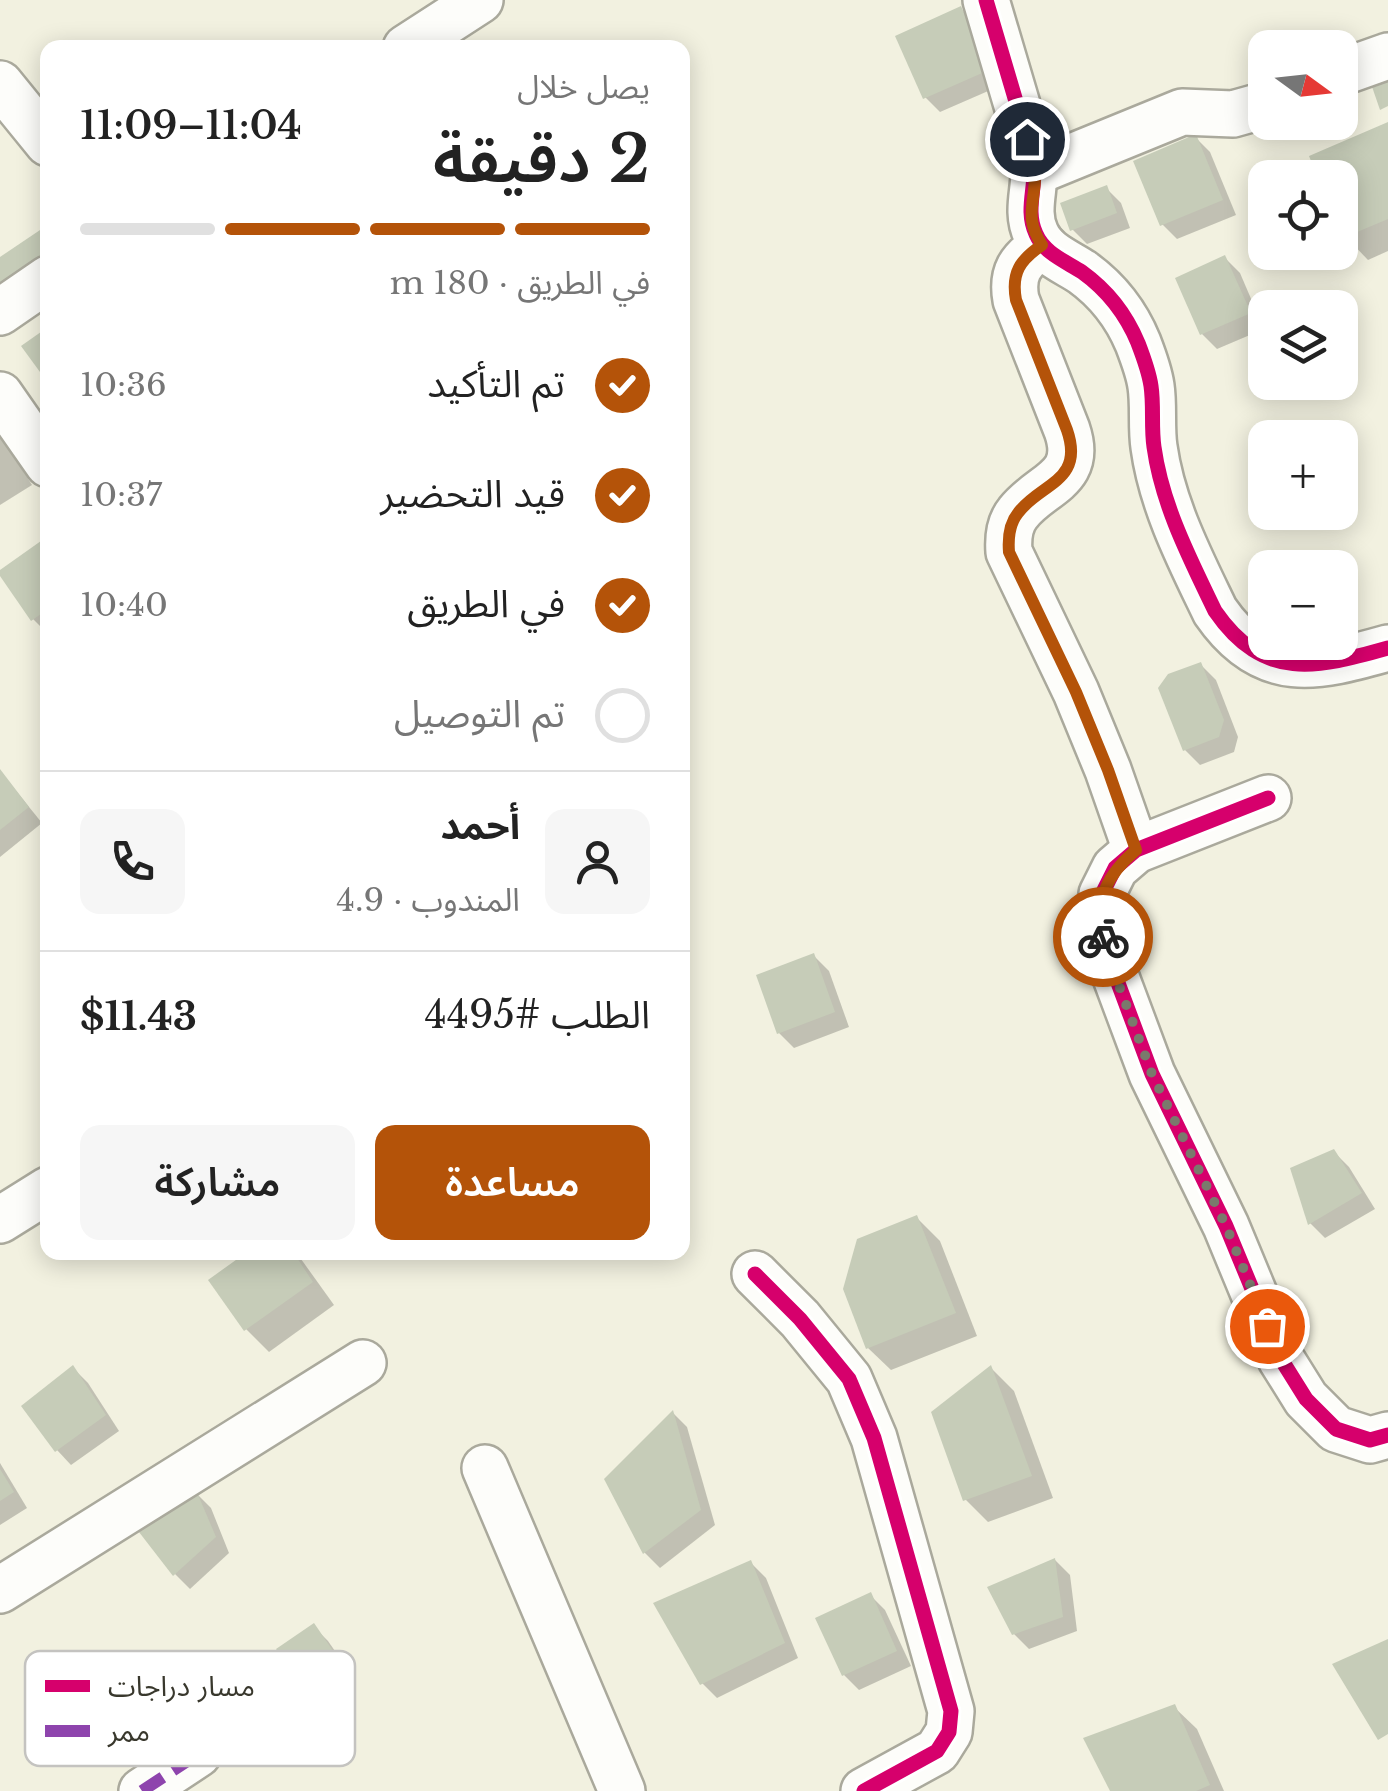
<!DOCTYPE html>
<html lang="ar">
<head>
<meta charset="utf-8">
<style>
	body { margin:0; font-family:"Libre Baskerville","Noto Sans Arabic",serif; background:#f6f6f6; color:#222; direction:rtl; height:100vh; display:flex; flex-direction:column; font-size:38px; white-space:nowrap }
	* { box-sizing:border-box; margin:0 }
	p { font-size:32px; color:#767676 }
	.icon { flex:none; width:55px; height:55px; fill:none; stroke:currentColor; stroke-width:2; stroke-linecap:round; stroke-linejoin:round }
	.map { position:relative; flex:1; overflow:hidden; direction:ltr }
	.side { position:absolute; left:40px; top:40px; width:650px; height:1220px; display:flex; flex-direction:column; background:#fff; border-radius:20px; box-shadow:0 5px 25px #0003; direction:rtl }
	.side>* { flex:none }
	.needle { width:65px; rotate:105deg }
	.tools { position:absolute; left:1248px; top:30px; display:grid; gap:20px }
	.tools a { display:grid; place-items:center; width:110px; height:110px; border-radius:20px; background:#fff; box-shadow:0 5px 25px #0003; font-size:50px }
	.pin { position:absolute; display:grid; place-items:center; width:85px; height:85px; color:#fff; margin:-42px; border:5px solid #fff; border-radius:50%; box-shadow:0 2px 10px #0007 }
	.courier { position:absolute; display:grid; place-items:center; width:100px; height:100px; margin:-50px; border:8px solid #b45309; border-radius:50%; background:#fff; color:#222; box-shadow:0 2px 12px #0007 }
	.head em { font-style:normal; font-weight:600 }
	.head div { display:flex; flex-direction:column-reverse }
	.head { display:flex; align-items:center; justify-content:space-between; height:170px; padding:0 40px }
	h1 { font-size:65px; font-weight:600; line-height:75px }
	.bar { display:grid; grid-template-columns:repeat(4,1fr); gap:15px 10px; align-content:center; height:120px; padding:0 40px }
	.bar i { height:12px; border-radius:8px; background:#e0e0e0 }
	.bar .active { background:#b45309 }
	.bar p { grid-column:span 4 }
	.line { display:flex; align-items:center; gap:25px; padding:0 40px; border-top:2px solid #e0e0e0 }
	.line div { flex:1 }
	.round { display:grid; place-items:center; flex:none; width:105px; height:105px; border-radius:20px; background:#f6f6f6 }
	ol { padding:0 40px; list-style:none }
	li { display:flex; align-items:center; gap:30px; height:110px }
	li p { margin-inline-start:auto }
	li .icon { padding:10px; border-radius:50%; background:#b45309; color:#fff; stroke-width:4 }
	li:last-child { color:#767676 }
	li i { width:55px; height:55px; border:5px solid #e0e0e0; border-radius:50% }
	.cta { display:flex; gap:20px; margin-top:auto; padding:20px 40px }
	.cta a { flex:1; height:115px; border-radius:20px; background:#b45309; color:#fff; font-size:40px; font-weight:600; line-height:115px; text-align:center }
	.cta a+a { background:#f6f6f6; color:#222 }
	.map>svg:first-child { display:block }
</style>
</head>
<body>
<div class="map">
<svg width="1388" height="1791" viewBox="0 0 1388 1791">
	<rect width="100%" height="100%" fill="#f2f1e0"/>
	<g fill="#0003">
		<polygon points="961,9 976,24 1002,85 940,112 925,97"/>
		<polygon points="1388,125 1388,251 1368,260 1346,237 1340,223"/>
		<polygon points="1195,137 1210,152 1236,215 1177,239 1162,224"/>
		<polygon points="1106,188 1121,203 1130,228 1087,244 1072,229"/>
		<polygon points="1225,258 1240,273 1264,329 1217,349 1202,334"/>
		<polygon points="0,434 32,485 0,505"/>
		<polygon points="48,540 48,634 33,619"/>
		<polygon points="1201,665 1216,680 1238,737 1234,752 1200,765 1185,750"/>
		<polygon points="0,771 42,823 0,857"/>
		<polygon points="814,956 829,971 849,1027 794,1048 779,1033"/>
		<polygon points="1334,1152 1349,1167 1375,1209 1325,1238 1310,1223"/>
		<polygon points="917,1218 940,1241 977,1336 891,1370 868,1348"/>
		<polygon points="251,1252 296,1252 334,1305 269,1352 246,1329"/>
		<polygon points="73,1368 88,1383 119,1431 71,1465 57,1450"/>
		<polygon points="991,1368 1014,1391 1053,1498 988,1522 965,1499"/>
		<polygon points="673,1413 687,1427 715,1525 660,1568 645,1553 607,1479"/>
		<polygon points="0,1463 27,1508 0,1525"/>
		<polygon points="196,1493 211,1508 229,1553 190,1589 175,1574"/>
		<polygon points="1055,1560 1070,1575 1077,1631 1029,1649 1014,1634"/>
		<polygon points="751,1563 766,1578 798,1658 717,1698 702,1683"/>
		<polygon points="870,1595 885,1610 911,1666 859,1690 844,1675"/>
		<polygon points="313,1626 328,1641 353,1677 319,1700 304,1685"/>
		<polygon points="1174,1707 1197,1729 1224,1791 1112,1791"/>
	</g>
	<g fill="#c6ccb8">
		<polygon points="961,6 989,70 923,99 895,36"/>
		<polygon points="1388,65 1388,106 1380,110 1367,72"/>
		<polygon points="1388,122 1388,219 1343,238 1340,230 1340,178 1318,178 1309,156"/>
		<polygon points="1196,134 1223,200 1160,226 1133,161"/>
		<polygon points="1107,185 1117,213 1070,231 1060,203"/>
		<polygon points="46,226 48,259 0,291 0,257"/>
		<polygon points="1225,255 1251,313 1200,335 1175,278"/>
		<polygon points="48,327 48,383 21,346"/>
		<polygon points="48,536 48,609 31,621 0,576 0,570"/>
		<polygon points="1201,662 1224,720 1219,737 1183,751 1158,688 1168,674"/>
		<polygon points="0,769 29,807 0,830"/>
		<polygon points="814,953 835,1012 777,1034 756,975"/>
		<polygon points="1334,1149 1362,1193 1308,1225 1290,1168"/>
		<polygon points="917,1215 956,1313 866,1349 843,1289 857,1239"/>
		<polygon points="247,1252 293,1252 313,1282 244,1331 208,1280"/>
		<polygon points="73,1365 106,1415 55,1452 21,1406"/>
		<polygon points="991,1365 1032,1476 963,1501 931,1412"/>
		<polygon points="673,1410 701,1510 643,1554 604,1479"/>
		<polygon points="0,1469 14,1492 0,1501"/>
		<polygon points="196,1490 216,1537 173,1576 132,1523"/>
		<polygon points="1055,1558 1063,1617 1012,1635 987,1587"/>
		<polygon points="751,1560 785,1643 700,1685 653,1603"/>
		<polygon points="871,1592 897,1651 842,1676 815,1618"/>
		<polygon points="314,1623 340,1661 302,1687 276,1649"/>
		<polygon points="1388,1639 1388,1734 1378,1740 1332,1664"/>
		<polygon points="1175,1704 1210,1785 1196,1791 1110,1791 1083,1738"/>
	</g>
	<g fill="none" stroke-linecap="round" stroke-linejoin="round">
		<g stroke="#aaa99c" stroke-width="50">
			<g id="minor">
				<path d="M986,0L1033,159C1038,184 1024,209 1036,234C1044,253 1065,261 1082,272C1107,290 1126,314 1138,343C1143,356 1149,372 1151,386C1154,406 1151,427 1154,447C1162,505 1190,559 1215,611C1264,682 1317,668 1388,648"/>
				<polyline points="406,48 480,0"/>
				<polyline points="1340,73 1388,56"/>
				<polyline points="0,84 48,143"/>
				<polyline points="1035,172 1182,112 1233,114 1265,105"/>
				<path d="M1043,245C1020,260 1011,273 1016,300L1067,430C1084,480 1041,483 1018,513C1009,524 1008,539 1009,552L1076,692L1108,770L1136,850"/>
				<polyline points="0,312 48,279"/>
				<polyline points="0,395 48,464"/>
				<polyline points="1268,798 1136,850 1115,868 1102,894 1099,918 1105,948 1152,1074 1226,1226 1281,1359 1306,1399 1336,1429 1370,1440 1388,1435"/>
				<polyline points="0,1220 48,1190"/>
				<polyline points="755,1274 800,1319 849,1379 874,1438 951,1711 949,1732 937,1751 864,1791"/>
				<polyline points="485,1468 622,1791"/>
				<polyline points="0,1590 363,1363"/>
				<polyline points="142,1791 198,1754"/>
			</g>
		</g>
		<use href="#minor" stroke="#fdfdfa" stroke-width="45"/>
		<polyline stroke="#8e44ad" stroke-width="12" stroke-dasharray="25 12" stroke-linecap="butt" points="142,1791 198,1754"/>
		<g stroke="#fff" stroke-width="21">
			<g id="cycleway">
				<path d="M986,0L1033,159C1038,184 1024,209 1036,234C1044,253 1065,261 1082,272C1107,290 1126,314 1138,343C1143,356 1149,372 1151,386C1154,406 1151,427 1154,447C1162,505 1190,559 1215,611C1264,682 1317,668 1388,648"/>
				<polyline points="1268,798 1136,850 1115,868 1102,894 1099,918 1105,948 1152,1074 1226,1226 1281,1359 1306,1399 1336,1429 1370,1440 1388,1435"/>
				<polyline points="755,1274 800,1319 849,1379 874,1438 951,1711 949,1732 937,1751 864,1791"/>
			</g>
		</g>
		<use href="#cycleway" stroke="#d6006c" stroke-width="15"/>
	</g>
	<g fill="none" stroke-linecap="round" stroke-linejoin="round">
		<polyline stroke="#7a796c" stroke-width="10" stroke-dasharray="0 18" points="1103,937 1105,948 1152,1074 1226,1226 1267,1326"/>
		<path stroke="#b45309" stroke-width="12" d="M1027,139C1030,149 1035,161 1035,172C1036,202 1023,217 1042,245C1020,260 1011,273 1016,300L1067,430C1085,482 1040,483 1018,513C1009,524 1008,539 1009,552L1076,692L1108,770L1136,850C1107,875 1095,898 1103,937"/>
	</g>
	<rect x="25" y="1651" width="330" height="115" rx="15" fill="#fff" stroke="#c4c3c0" stroke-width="2.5"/>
	<rect x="45" y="1680" width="45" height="12" fill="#d6006c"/>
	<rect x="45" y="1725" width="45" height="12" fill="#8e44ad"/>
	<g font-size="28" fill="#39382d">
		<text x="108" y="1696">مسار دراجات</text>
		<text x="108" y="1741">ممر</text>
	</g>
</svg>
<div class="tools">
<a><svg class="needle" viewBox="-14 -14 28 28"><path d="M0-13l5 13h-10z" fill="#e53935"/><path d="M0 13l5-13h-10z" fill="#767676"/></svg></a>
<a><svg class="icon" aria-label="locate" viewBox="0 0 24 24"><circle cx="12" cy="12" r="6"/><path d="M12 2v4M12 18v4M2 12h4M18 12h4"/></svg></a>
<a><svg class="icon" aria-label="layers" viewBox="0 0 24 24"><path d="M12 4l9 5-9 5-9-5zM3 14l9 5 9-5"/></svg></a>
<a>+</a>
<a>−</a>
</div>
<div class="pin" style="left:1267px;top:1326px;background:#ea580c"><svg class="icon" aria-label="bag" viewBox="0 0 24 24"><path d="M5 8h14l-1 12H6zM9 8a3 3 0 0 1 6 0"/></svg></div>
<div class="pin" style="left:1027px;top:139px;background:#1f2937"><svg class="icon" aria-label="home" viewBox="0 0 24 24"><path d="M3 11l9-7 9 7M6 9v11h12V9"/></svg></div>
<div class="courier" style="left:1103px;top:937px"><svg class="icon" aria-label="bike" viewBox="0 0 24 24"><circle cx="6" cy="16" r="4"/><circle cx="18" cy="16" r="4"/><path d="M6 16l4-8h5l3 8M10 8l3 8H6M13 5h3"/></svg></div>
<section class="side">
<div class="head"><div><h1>2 دقيقة</h1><p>يصل خلال</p></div><em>11:04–11:09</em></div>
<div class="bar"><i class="active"></i><i class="active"></i><i class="active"></i><i></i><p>في الطريق · 180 m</p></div>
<ol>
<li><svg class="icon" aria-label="check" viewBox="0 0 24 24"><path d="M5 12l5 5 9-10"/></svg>تم التأكيد<p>10:36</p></li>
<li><svg class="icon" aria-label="check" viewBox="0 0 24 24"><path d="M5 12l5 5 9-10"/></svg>قيد التحضير<p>10:37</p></li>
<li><svg class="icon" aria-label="check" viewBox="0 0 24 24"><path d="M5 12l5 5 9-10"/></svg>في الطريق<p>10:40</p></li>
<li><i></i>تم التوصيل</li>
</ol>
<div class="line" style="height:180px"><a class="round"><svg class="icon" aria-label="person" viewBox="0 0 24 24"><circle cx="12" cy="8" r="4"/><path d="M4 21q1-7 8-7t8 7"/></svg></a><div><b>أحمد</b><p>المندوب · 4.9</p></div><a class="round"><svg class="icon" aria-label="phone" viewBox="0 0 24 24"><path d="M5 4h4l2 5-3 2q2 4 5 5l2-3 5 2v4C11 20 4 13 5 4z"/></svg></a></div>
<div class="line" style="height:130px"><div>الطلب #4495</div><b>$11.43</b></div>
<div class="cta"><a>مساعدة</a><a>مشاركة</a></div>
</section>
</div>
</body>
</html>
